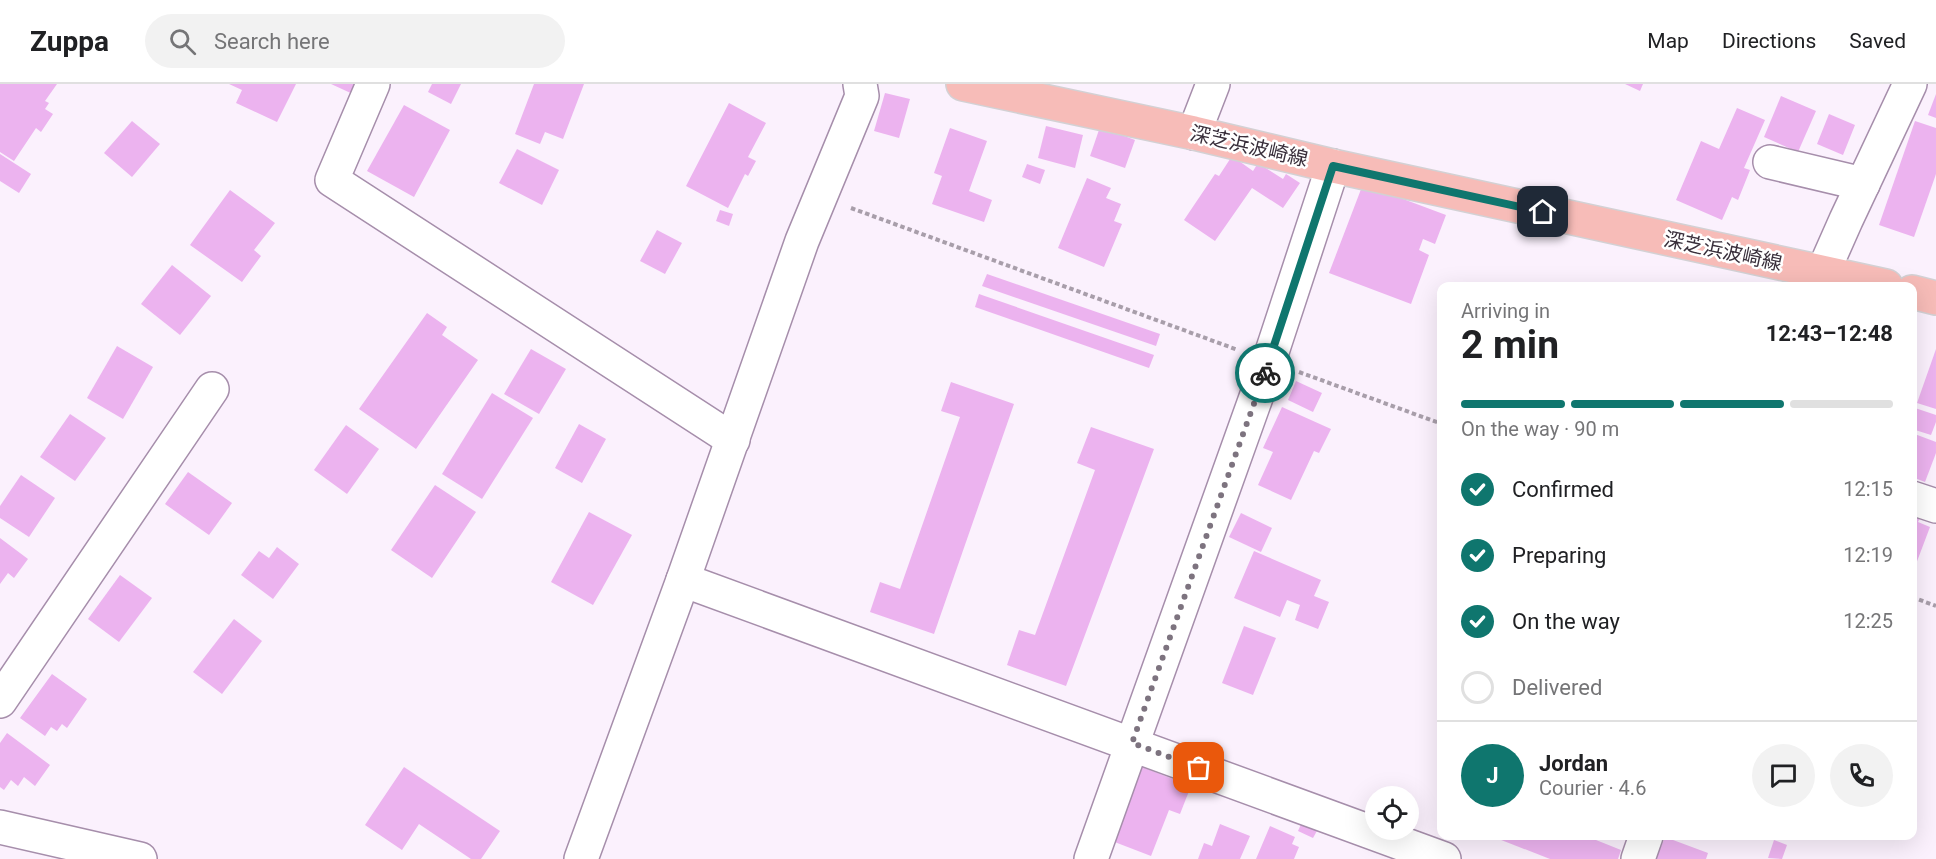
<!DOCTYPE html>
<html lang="en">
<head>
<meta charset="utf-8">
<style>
	body { margin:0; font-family:Roboto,"Noto Sans JP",sans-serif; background:#f2f2f2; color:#202124; height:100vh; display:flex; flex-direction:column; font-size:22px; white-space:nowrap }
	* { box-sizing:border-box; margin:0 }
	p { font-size:20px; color:#757577 }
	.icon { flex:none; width:33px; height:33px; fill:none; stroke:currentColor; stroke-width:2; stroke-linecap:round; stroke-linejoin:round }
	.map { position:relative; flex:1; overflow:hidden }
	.sheet { position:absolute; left:1437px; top:198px; width:480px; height:558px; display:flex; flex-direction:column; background:#fff; border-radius:12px; box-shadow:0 6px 24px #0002 }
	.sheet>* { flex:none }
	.controls { position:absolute; left:1365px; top:702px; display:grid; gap:12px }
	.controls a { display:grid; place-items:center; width:54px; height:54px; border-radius:50%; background:#fff; box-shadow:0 6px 24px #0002; font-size:30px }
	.pin { position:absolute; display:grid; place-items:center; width:51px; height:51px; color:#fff; margin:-26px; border-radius:12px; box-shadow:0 3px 9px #0006 }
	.courier { position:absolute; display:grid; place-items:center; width:60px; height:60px; margin:-30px; border:4px solid #0f766e; border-radius:50%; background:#fff; color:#222; box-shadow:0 2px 8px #0007 }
	.headline em { font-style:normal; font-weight:700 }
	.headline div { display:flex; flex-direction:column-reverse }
	.headline { display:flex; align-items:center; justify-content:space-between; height:102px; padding:0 24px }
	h1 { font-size:39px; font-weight:700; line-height:45px }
	.bar { display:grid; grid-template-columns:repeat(4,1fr); gap:9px 6px; align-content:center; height:72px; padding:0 24px }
	.bar i { height:8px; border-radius:4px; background:#e0e0e0 }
	.bar .selected { background:#0f766e }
	.bar p { grid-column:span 4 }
	.line { display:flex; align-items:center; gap:15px; padding:0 24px; border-top:2px solid #e0e0e0 }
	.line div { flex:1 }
	.round { display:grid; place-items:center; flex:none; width:63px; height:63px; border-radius:32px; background:#f2f2f2 }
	ol { padding:0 24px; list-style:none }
	li { display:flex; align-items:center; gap:18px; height:66px }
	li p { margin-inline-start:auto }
	li .icon { padding:6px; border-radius:50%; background:#0f766e; color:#fff; stroke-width:4 }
	li:last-child { color:#757577 }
	li i { width:33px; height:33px; border:3px solid #e0e0e0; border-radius:50% }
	header { display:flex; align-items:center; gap:36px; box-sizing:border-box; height:84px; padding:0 30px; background:#fff; border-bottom:2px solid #e0e0e0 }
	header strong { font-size:28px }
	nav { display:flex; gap:33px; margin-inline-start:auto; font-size:21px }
	.search { width:420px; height:54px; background:#f2f2f2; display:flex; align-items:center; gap:15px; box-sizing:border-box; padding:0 21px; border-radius:33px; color:#757577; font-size:22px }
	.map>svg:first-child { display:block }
</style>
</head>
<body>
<header>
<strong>Zuppa</strong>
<div class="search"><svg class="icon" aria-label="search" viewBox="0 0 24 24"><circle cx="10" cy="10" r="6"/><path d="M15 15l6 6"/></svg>Search here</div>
<nav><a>Map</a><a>Directions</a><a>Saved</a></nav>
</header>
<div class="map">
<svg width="1936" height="775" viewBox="0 0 1936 775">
	<rect width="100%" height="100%" fill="#fbf1fd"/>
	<g fill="#ecb3ef">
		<polygon points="0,0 57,0 45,17 49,19 45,25 53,30 41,48 36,44 14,77 0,68"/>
		<polygon points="229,0 296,0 277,38 236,19 242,6"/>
		<polygon points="331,0 361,0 355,11"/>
		<polygon points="432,0 461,0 451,20 428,8"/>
		<polygon points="534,0 584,0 563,55 545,48 540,60 515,50"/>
		<polygon points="1625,0 1643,0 1640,7"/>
		<polygon points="885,9 910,15 899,54 874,47"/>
		<polygon points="1936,10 1936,34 1928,31"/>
		<polygon points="1781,12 1816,27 1798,68 1764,53"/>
		<polygon points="729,19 766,39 748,73 756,77 748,92 745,90 728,124 686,102"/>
		<polygon points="404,21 450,46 414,113 367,87"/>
		<polygon points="1737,24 1765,36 1744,84 1750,86 1738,116 1732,113 1722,136 1676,116 1701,57 1719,65"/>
		<polygon points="1829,30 1855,41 1843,71 1817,60"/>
		<polygon points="132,37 160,60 132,93 104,69"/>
		<polygon points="1915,37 1936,44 1936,90 1914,153 1879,141"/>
		<polygon points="1046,42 1083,51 1075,84 1038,74"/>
		<polygon points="1100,43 1135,56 1125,84 1090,72"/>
		<polygon points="950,44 987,57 969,107 992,116 984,138 932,120 942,92 934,89"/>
		<polygon points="517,65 559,86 542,121 499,99"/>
		<polygon points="0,70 31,90 19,109 0,97"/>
		<polygon points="1232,72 1253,87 1258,79 1283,95 1286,90 1300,99 1283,124 1252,104 1215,157 1184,136 1215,90 1219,92"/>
		<polygon points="1027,80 1045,86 1040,100 1022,93"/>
		<polygon points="1087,94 1111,104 1106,114 1121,120 1114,137 1122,140 1104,183 1058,164"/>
		<polygon points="1363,100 1446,131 1435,160 1423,155 1419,166 1429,171 1411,220 1329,189"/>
		<polygon points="230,106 275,139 254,166 261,172 242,198 190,161"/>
		<polygon points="720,126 733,130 729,142 716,137"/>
		<polygon points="657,146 682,159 665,190 640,177"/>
		<polygon points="172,181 211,212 180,251 141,220"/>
		<polygon points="987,190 1160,250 1156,262 982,202"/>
		<polygon points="979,210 1154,271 1149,284 975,223"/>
		<polygon points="427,229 447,243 442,251 478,276 416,365 359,325"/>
		<polygon points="117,262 153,283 123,335 87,314"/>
		<polygon points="531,265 566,285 539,330 504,310"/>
		<polygon points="1936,265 1936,325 1917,319"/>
		<polygon points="1296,297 1322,309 1313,328 1288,316"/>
		<polygon points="951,298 1014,320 934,550 870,528 880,498 900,505 960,333 941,327"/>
		<polygon points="492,309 533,334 482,415 442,390"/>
		<polygon points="1282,323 1331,345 1319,369 1314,367 1291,416 1258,401 1273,368 1263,364"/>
		<polygon points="1912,323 1936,331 1936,338 1931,351 1912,345"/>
		<polygon points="70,330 106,354 75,397 40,373"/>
		<polygon points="579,340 606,355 582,399 555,384"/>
		<polygon points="346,341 379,365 347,410 314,386"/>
		<polygon points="1091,343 1154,365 1066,602 1007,581 1019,546 1035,551 1095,386 1077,379"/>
		<polygon points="1912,349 1936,358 1936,369 1925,398 1912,393"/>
		<polygon points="188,388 232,419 209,451 165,420"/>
		<polygon points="21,391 55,414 29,453 0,434 0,422"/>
		<polygon points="435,401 476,428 432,494 391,466"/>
		<polygon points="1912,426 1922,430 1918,438 1930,443 1913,488"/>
		<polygon points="589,428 632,451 593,521 551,498"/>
		<polygon points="1241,429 1272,444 1261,468 1229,453"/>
		<polygon points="0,454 28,475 14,494 8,489 0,500"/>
		<polygon points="277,463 299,480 273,515 241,491 259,467 269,474"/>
		<polygon points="1254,467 1321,496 1314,512 1329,518 1318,545 1295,536 1300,521 1287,516 1280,533 1234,514"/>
		<polygon points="120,491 152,514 119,558 88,535"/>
		<polygon points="234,535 262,557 222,610 193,588"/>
		<polygon points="1244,542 1276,554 1253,611 1222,599"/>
		<polygon points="52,590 87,615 67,644 62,640 57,647 51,643 45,652 20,634"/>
		<polygon points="7,649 50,681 35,702 24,693 18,702 11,696 4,706 0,703 0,659"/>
		<polygon points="404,683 500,747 481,775 471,775 419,740 402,766 365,741"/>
		<polygon points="1142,683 1191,702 1180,730 1169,726 1151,772 1112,757"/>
		<polygon points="1302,738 1318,745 1313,754 1298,747"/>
		<polygon points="1220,740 1250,752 1240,775 1198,775 1204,759 1212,762"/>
		<polygon points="1270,742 1295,753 1292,760 1299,763 1294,775 1256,775"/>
		<polygon points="1491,752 1586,752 1621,766 1618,775 1550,775"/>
		<polygon points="1665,753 1708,769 1706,775 1656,775"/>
		<polygon points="1774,756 1787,761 1782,775 1768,774"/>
	</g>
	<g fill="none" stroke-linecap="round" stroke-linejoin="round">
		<g stroke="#a68eab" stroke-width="36">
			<g id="minor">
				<polyline points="373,0 332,96 733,356"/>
				<polyline points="1194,49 1213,0"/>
				<polyline points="1770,78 1863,100"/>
				<polyline points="1819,202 1823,188 1846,136 1910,0"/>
				<polyline points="1912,414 1936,422"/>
				<polyline points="683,496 1444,775"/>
				<polyline points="0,617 212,305"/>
				<polyline points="0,743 140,775"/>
				<polyline points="581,775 683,496 802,157 862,12 860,0"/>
				<polyline points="1091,775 1269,277 1333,82"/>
				<polyline points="1638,775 1646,752"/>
			</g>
		</g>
		<g stroke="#d3d1d4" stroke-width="36">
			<g id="major">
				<polyline points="963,0 1194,49 1333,82 1886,202"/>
				<polyline points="1912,208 1936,214"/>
			</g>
		</g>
		<g stroke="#a89eaa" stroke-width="4" stroke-dasharray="4.5 3" stroke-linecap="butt">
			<polyline points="851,124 1238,266"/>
			<polyline points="1299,288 1442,340"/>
			<polyline points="1912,513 1936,522"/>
		</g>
		<use href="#minor" stroke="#fff" stroke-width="33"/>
		<use href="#major" stroke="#f7bcb8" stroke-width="33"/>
	</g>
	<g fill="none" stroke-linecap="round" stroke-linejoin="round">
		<polyline stroke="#7d737f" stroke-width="6" stroke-dasharray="0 10.8" points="1199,684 1132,659 1265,289"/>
		<polyline stroke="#0f766e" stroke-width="8" points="1265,289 1333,82 1543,128"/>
	</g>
	<g text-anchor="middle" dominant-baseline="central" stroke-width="5" stroke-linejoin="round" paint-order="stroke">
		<g font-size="20" fill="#392f3b" stroke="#fff">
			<text transform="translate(1249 62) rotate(13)">深芝浜波崎線</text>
			<text transform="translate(1723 167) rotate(12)">深芝浜波崎線</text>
		</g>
	</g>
</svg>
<div class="controls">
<a><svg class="icon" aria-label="locate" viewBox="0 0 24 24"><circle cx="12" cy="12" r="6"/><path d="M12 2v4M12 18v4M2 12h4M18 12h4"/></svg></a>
</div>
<div class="pin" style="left:1199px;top:684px;background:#ea580c"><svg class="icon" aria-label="bag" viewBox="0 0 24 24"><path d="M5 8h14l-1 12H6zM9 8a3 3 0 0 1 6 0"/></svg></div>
<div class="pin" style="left:1543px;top:128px;background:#1f2937"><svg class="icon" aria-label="home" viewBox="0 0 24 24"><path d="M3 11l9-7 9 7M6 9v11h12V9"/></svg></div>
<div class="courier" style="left:1265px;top:289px"><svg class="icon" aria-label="bike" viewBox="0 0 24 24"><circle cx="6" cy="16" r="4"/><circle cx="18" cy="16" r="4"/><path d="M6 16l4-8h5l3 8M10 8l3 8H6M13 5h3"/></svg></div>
<section class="sheet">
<div class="headline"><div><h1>2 min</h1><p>Arriving in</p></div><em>12:43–12:48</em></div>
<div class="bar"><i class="selected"></i><i class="selected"></i><i class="selected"></i><i></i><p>On the way · 90 m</p></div>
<ol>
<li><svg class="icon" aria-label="check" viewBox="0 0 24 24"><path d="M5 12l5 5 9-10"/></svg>Confirmed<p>12:15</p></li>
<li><svg class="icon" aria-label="check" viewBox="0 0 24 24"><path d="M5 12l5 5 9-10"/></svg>Preparing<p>12:19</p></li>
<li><svg class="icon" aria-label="check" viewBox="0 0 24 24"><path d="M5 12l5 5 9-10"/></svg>On the way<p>12:25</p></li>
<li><i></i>Delivered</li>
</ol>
<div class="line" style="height:108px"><b class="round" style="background:#0f766e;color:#fff">J</b><div><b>Jordan</b><p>Courier · 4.6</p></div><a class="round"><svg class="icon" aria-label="chat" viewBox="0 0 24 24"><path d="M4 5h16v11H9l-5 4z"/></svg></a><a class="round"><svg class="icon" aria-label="phone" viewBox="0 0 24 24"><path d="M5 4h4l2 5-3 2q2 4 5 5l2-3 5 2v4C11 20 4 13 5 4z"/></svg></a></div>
</section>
</div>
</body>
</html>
